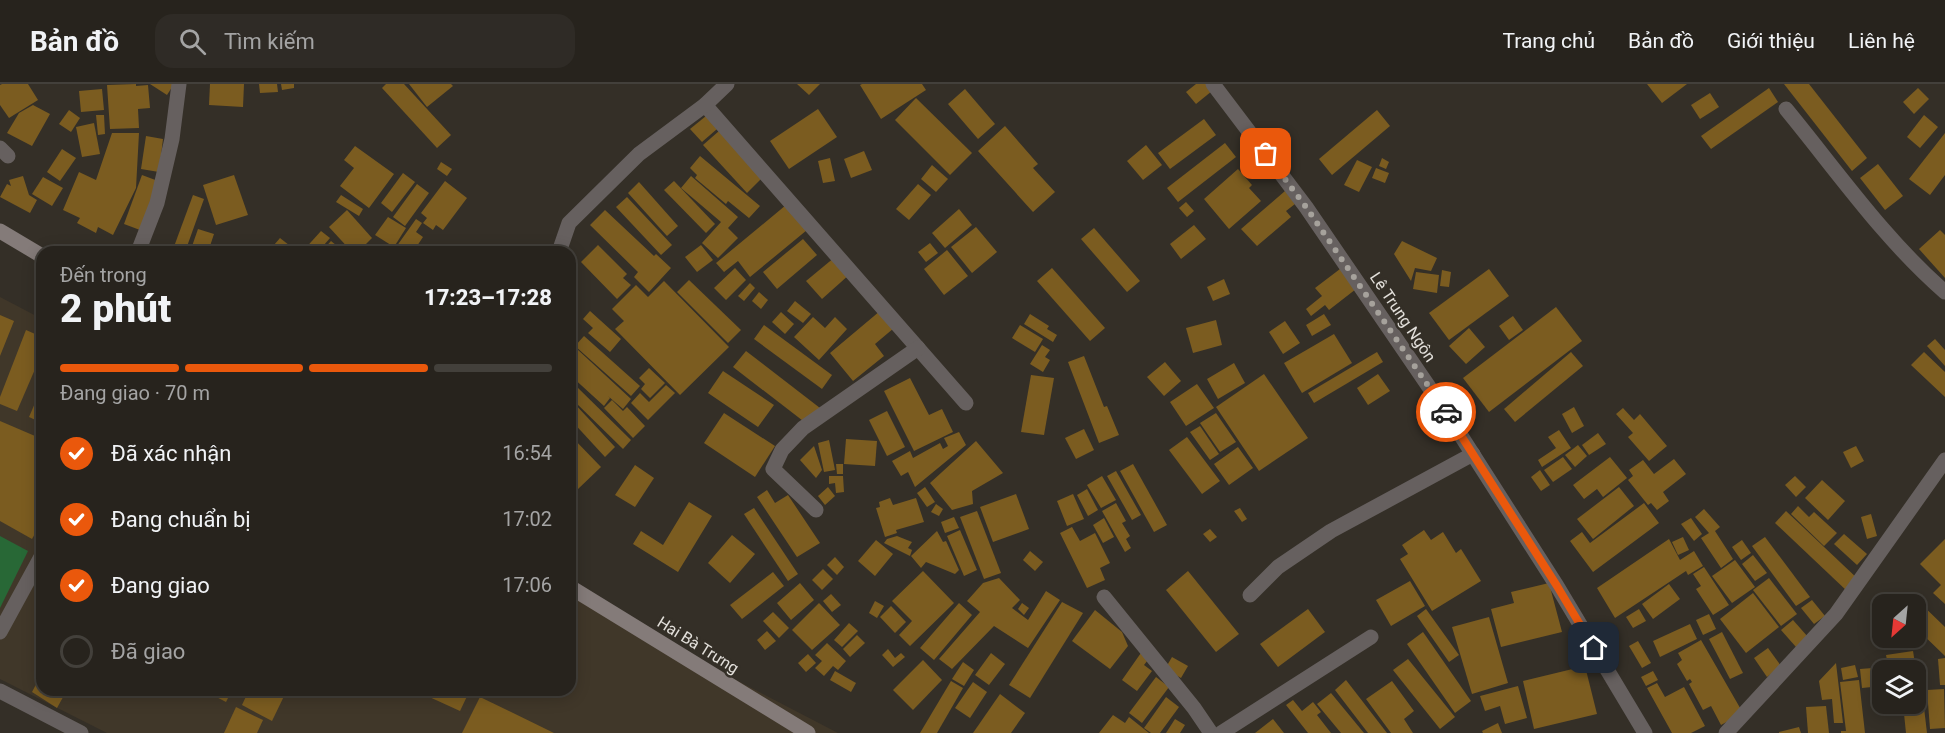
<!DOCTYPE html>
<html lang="vi">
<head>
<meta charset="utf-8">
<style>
	body { margin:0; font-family:Roboto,sans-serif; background:#2f2b26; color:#f1f3f6; height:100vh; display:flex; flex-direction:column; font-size:22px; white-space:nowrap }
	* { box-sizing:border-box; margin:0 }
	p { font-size:20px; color:#a4a4a4 }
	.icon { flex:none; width:33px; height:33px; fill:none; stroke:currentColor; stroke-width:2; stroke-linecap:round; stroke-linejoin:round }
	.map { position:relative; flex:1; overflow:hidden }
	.sheet { position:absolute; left:36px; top:162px; width:540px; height:450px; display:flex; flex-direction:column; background:#27231d; border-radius:18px; box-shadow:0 3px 15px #0003,0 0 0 2px #43403b }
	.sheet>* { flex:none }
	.needle { width:39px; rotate:207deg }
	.buttons { position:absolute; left:1872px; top:510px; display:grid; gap:12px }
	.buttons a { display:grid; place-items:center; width:54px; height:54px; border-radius:12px; background:#27231d; box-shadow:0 3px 15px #0003,0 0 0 2px #43403b; font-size:30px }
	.pin { position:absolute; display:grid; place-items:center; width:51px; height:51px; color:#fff; margin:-26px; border-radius:12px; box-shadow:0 3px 9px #0006 }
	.courier { position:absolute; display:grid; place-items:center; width:60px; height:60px; margin:-30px; border:4px solid #ea580c; border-radius:50%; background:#fff; color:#222; box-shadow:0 2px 8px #0007 }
	.head em { font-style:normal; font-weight:800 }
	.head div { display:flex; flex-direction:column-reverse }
	.head { display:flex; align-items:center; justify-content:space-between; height:102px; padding:0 24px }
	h1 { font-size:39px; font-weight:800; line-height:45px }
	.bar { display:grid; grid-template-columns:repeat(4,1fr); gap:9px 6px; align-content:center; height:72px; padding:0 24px }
	.bar i { height:8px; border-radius:4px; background:#43403b }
	.bar .active { background:#ea580c }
	.bar p { grid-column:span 4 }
	ol { padding:0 24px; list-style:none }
	li { display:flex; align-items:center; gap:18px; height:66px }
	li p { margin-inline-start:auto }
	li .icon { padding:6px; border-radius:50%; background:#ea580c; color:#fff; stroke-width:4 }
	li:last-child { color:#a4a4a4 }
	li i { width:33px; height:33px; border:3px solid #43403b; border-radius:50% }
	header { display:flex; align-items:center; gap:36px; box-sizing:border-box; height:84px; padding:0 30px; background:#27231d; border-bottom:2px solid #43403b }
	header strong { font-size:28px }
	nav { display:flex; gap:33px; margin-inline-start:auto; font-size:21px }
	.search { width:420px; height:54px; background:#2f2b26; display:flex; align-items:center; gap:15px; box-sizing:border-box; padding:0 21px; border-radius:18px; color:#a4a4a4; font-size:22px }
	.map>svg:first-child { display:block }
</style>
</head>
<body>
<header>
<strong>Bản đồ</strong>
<div class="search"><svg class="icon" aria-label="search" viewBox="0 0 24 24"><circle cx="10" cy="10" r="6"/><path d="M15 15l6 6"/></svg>Tìm kiếm</div>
<nav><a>Trang chủ</a><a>Bản đồ</a><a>Giới thiệu</a><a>Liên hệ</a></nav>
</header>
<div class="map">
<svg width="1945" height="649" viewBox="0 0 1945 649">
	<rect width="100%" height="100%" fill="#342f27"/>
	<polygon fill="#403729" points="0,213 42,235 42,606 570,606 570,510 838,649 107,649 0,595"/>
	<polygon fill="#286836" points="0,452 28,467 0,524"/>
	<g fill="#7b5c20">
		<polygon points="2,0 28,0 38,16 9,34 0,21 0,1"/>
		<polygon points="136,0 136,2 148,1 150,24 138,25 139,44 110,45 107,1"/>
		<polygon points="150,0 174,0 167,11"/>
		<polygon points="210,0 244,0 243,23 209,21"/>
		<polygon points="259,0 277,0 278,8 260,9"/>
		<polygon points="281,0 294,0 294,4 282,6"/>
		<polygon points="386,0 404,0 451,51 437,64 382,4"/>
		<polygon points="409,0 451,0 453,2 427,23"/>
		<polygon points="797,0 820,0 809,11"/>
		<polygon points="862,0 922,0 926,6 881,35 860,1"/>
		<polygon points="1196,0 1206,0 1212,7 1196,20 1186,8"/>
		<polygon points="1647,0 1687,0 1662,19"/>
		<polygon points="1784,0 1809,0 1867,74 1852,87"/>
		<polygon points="1769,4 1778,18 1711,65 1701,52"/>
		<polygon points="1918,4 1929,15 1914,30 1903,18"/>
		<polygon points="102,5 104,26 81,28 79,7"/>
		<polygon points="965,5 995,40 978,55 948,20"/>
		<polygon points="1710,9 1719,23 1700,35 1691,21"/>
		<polygon points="916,14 972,69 950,91 895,36"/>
		<polygon points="33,21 50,30 32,62 7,49 19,29"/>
		<polygon points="818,25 837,53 789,85 770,57"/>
		<polygon points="69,26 80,34 71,48 59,40"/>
		<polygon points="1377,26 1390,42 1332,91 1319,75"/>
		<polygon points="96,31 104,31 105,50 98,51"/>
		<polygon points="1924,31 1938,43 1920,64 1907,53"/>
		<polygon points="706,32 717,45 702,58 690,45"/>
		<polygon points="1204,35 1216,51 1170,85 1158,69"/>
		<polygon points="94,39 100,70 82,73 76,43"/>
		<polygon points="1005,42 1038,80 1033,84 1055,108 1033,128 978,67"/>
		<polygon points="719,47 762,94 747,109 703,61"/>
		<polygon points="112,49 139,49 136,104 113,151 98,143 96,149 77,139 80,134 63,126 79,88 96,96"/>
		<polygon points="1945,49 1945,91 1930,111 1909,95"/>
		<polygon points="146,52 163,55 159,88 141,85"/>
		<polygon points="1225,59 1236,73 1178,118 1167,104"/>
		<polygon points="1146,61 1162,81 1143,96 1127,77"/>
		<polygon points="355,62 394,90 369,124 340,102 354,84 344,76"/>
		<polygon points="62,65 76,74 60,97 47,88"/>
		<polygon points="864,67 872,86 851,94 844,75"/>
		<polygon points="700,72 760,122 749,134 728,117 726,120 695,94 697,91 690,84"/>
		<polygon points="830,74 835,97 823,99 818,77"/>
		<polygon points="1382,74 1389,78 1386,85 1379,82"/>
		<polygon points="1357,76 1372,83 1359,108 1344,101"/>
		<polygon points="441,78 452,85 447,92 437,85"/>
		<polygon points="1878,80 1903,112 1885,126 1860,94"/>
		<polygon points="932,81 948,95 936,108 921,95"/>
		<polygon points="1376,84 1389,89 1385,99 1372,94"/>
		<polygon points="1238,85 1252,101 1249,104 1261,117 1229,145 1204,115"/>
		<polygon points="403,89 415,98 392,128 381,119"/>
		<polygon points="142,91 158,97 140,146 124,140"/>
		<polygon points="234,91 248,131 216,141 203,101"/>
		<polygon points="23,92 29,111 37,116 30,129 0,113 7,100 11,102 9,96"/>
		<polygon points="691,92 738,133 728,144 738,154 718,174 702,159 721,138 681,104"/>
		<polygon points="43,93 63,104 52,122 32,110"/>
		<polygon points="445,97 467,114 443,146 436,141 433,146 423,139 427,134 421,129"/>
		<polygon points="674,97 715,140 706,149 664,106"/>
		<polygon points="639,98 678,142 667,152 628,109"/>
		<polygon points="417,100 429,109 405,142 393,133"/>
		<polygon points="918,100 931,111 909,136 896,125"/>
		<polygon points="1285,107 1295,120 1286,127 1291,133 1257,162 1241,145"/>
		<polygon points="193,111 204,115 185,168 172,168"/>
		<polygon points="341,111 363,125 359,132 336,118"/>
		<polygon points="627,113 672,161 661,171 616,123"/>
		<polygon points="1186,118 1194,127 1187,133 1179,124"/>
		<polygon points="786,121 807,146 750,193 738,177 724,188 716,179"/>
		<polygon points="959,125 972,141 945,164 932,149"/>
		<polygon points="347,126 372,154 358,168 352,168 329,143"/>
		<polygon points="605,126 654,172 656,170 671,184 649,208 634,193 638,188 590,141"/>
		<polygon points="388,133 406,144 394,163 375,151"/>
		<polygon points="416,135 422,139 416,148 423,153 413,168 398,168 394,166"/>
		<polygon points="1194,141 1206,155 1181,175 1170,160"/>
		<polygon points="976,143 997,168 972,189 951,163"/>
		<polygon points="1094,144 1140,197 1127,208 1081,155"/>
		<polygon points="198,145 214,150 208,168 190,168"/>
		<polygon points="1940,146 1945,151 1945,194 1919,165"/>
		<polygon points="321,147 330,154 318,168 302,168"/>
		<polygon points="280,154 294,165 292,168 268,168"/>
		<polygon points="803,155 817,171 777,205 763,188"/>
		<polygon points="331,157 342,166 341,168 321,168"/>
		<polygon points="1402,157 1437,174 1431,187 1415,184 1411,197 1394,170"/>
		<polygon points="930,159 938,169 926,178 918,168"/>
		<polygon points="598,161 627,190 623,194 631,201 617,215 581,178"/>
		<polygon points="701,161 713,176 697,188 685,173"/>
		<polygon points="152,162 168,168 149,168"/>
		<polygon points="947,166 968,192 944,211 924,185"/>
		<polygon points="835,173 850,190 822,215 806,197"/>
		<polygon points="735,184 746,196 726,216 714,204"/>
		<polygon points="1052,184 1105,244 1090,257 1037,197"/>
		<polygon points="1340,185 1356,205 1329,226 1325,221 1311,232 1306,225 1322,212 1315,204"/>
		<polygon points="1489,185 1509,212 1449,256 1429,229"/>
		<polygon points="1442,186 1451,188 1449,203 1440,202"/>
		<polygon points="1416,188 1439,191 1437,209 1413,205"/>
		<polygon points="1224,195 1230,210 1213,217 1207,203"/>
		<polygon points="689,196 741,246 728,259 677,208"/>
		<polygon points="664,197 729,263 680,311 615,245 624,237 612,225 636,201 648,213"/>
		<polygon points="750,199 755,204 744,217 738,212"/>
		<polygon points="759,208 768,216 761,225 752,217"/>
		<polygon points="795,217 811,230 803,239 787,227"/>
		<polygon points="1556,223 1582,257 1489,328 1463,294"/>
		<polygon points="590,227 621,255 610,268 588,249 593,244 583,235"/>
		<polygon points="880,227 894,244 875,260 884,272 853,297 830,269"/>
		<polygon points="781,228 794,240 785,250 772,238"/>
		<polygon points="1030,230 1049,242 1047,245 1057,251 1053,258 1024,240"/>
		<polygon points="1324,230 1331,241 1312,252 1306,241"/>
		<polygon points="0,231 14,237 0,272"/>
		<polygon points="1513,232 1523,246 1509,256 1499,242"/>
		<polygon points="813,233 825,244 835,233 847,245 819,276 794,253"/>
		<polygon points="1216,236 1222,261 1193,269 1186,244"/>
		<polygon points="1285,237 1300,259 1283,270 1269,248"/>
		<polygon points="764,241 832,291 822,305 754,255"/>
		<polygon points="1020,241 1043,255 1035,268 1012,254"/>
		<polygon points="1469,244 1485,263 1466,280 1449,262"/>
		<polygon points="26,246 42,253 42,269 17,327 0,320 0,313"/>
		<polygon points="1334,250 1352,279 1302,309 1284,279"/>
		<polygon points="584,252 640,302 631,312 575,262"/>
		<polygon points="1935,255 1945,266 1945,282 1927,262"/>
		<polygon points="1042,261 1050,266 1045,273 1050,276 1043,288 1030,280"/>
		<polygon points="577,265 631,315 623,325 608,312 610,314 604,322 570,291 570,283 574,278 570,272"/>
		<polygon points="746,267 820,324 807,340 733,283"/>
		<polygon points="1377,268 1383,278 1314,319 1308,309"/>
		<polygon points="1571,268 1583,282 1515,338 1504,325"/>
		<polygon points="1924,268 1945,288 1945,313 1911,281"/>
		<polygon points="1084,272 1104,323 1107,322 1119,351 1099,359 1068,278"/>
		<polygon points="1165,278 1181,297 1164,312 1147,293"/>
		<polygon points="1234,279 1245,299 1218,315 1207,295"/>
		<polygon points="649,284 665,299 650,314 641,305 645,300 639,294"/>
		<polygon points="723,287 774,321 758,343 708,309"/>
		<polygon points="1264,290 1308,354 1259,387 1216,323"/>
		<polygon points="1378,290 1390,307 1368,321 1357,304"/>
		<polygon points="1031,291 1054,294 1044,351 1021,348"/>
		<polygon points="910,294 929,331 942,325 953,348 914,367 884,307"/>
		<polygon points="1197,300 1214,324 1186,342 1170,318"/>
		<polygon points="575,301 631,356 623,365 570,313 570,305"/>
		<polygon points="666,301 675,309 648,336 631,319 640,309 649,318"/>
		<polygon points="42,303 42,339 29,333"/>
		<polygon points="612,316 623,327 627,323 645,342 633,354 604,324"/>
		<polygon points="573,318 615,363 605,373 570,335 570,320"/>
		<polygon points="1574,323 1584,342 1572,349 1562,330"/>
		<polygon points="1623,324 1634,336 1640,330 1667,362 1649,377 1628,353 1633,349 1616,330"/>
		<polygon points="887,327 905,363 887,372 869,336"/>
		<polygon points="724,329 775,362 755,393 704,359"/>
		<polygon points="1216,329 1236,358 1220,368 1200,339"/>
		<polygon points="0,337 42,355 42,437 32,455 0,437"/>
		<polygon points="1200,342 1219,370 1210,376 1190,348"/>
		<polygon points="1084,345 1094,366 1076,375 1065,354"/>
		<polygon points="1559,346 1571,364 1542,383 1538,376 1556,364 1548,353"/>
		<polygon points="959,348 966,361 915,403 908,388 901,392 892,377 910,367 913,374 940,359 943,365 948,362 944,354"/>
		<polygon points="1598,349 1606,360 1589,371 1582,361"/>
		<polygon points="570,351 601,383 577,406 570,399"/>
		<polygon points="1187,353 1220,397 1202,410 1169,366"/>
		<polygon points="846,355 877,357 875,382 844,380"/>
		<polygon points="829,356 835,386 824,388 818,359"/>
		<polygon points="976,357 1003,389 972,407 973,420 952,426 930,399"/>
		<polygon points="1578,361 1587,372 1575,383 1565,371"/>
		<polygon points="814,362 822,386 816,394 800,376"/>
		<polygon points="1856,362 1864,377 1851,384 1843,368"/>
		<polygon points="1238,363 1253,384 1229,401 1214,380"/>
		<polygon points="1563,373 1572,385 1553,398 1544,386"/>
		<polygon points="1610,373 1627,394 1603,413 1597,405 1584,415 1573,401"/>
		<polygon points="1674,375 1686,390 1663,408 1669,417 1657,426 1651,419 1648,421 1628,396 1633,392 1629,386 1643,376 1654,390"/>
		<polygon points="836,380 843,380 843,390 837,390"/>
		<polygon points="1133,380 1167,441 1154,448 1120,387"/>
		<polygon points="635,381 654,394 635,423 615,411"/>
		<polygon points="1540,386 1550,401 1541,407 1531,393"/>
		<polygon points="1116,387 1141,431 1132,436 1107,392"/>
		<polygon points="829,392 843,392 844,408 836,409 835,399 829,400"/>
		<polygon points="1102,392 1116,416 1101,424 1087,401"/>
		<polygon points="1795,392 1806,403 1796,413 1785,401"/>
		<polygon points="1822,396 1845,417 1828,436 1805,414"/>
		<polygon points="828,403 835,412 825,421 818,412"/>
		<polygon points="925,403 935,418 927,423 917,409"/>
		<polygon points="1619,403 1634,422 1593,455 1577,435"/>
		<polygon points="1087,405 1098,426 1088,432 1077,411"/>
		<polygon points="767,406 775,419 788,411 820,459 797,473 757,413"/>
		<polygon points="1016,410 1029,445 993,458 980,423"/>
		<polygon points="1073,410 1084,435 1067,442 1057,417"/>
		<polygon points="890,414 893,421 916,414 924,438 896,446 897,449 885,453 876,424 880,423 879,418"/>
		<polygon points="689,418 712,432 678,488 633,460 641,447 663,461"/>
		<polygon points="1116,419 1126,437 1122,439 1130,452 1126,455 1131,464 1125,468 1102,427"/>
		<polygon points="1644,419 1659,439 1593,488 1570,457 1582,448 1590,459"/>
		<polygon points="936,420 943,425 939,432 931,428"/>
		<polygon points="1798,422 1809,433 1814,428 1837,449 1824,462 1791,430"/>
		<polygon points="754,424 798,490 788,497 744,430"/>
		<polygon points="1240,424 1247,435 1242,438 1234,427"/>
		<polygon points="1704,425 1720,443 1715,447 1733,475 1721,484 1701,454 1709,449 1695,433"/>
		<polygon points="977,427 1001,489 984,495 960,433"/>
		<polygon points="1786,427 1859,496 1848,508 1775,439"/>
		<polygon points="1871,430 1877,452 1867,455 1861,433"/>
		<polygon points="954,433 959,444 945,449 941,438"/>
		<polygon points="1104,434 1114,453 1103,459 1093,441"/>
		<polygon points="1691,434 1702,450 1694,457 1681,440"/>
		<polygon points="1072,443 1080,457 1095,449 1110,479 1100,484 1105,496 1087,504 1060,449"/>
		<polygon points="1210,445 1217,453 1210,458 1203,450"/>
		<polygon points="960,446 977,486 964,492 947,452"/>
		<polygon points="1424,446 1431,456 1443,448 1456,469 1461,465 1481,497 1432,527 1400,475 1408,470 1402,461"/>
		<polygon points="937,447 943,458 946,457 959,486 955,490 926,478 921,484 911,472"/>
		<polygon points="1844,450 1867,470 1857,481 1834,460"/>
		<polygon points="732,451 755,470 730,499 708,479"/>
		<polygon points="897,452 912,458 908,464 912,466 910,472 884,459 887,455"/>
		<polygon points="1683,453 1689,466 1678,471 1672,458"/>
		<polygon points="1765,453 1810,513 1796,522 1752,462"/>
		<polygon points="1669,455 1680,476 1694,467 1703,482 1688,491 1686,487 1615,534 1597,504"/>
		<polygon points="1945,455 1945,520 1933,509 1941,501 1920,480"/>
		<polygon points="876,456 893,470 875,492 858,477"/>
		<polygon points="1742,456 1751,469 1741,476 1732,463"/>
		<polygon points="1030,467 1043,478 1035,487 1023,476"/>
		<polygon points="1753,471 1767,489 1755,497 1742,480"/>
		<polygon points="835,473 844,483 837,491 827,481"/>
		<polygon points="1735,476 1755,503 1732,519 1712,492"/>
		<polygon points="1704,483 1729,521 1713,531 1696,505 1701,502 1693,490"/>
		<polygon points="823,485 833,495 822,506 812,496"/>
		<polygon points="923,487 954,519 910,562 899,551 912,537 892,517"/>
		<polygon points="1188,487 1239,550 1216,568 1166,506"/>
		<polygon points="773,488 784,502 742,535 730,521"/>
		<polygon points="999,494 1020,516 1012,524 1028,536 1046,507 1060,516 1028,564 994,542 952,585 939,575 980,528 967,517 983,499"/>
		<polygon points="1769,494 1797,530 1781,542 1753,506"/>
		<polygon points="1410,497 1425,522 1391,542 1376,516"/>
		<polygon points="800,499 814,516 791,536 777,519"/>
		<polygon points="1549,499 1562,548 1501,563 1491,525 1514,519 1511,508"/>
		<polygon points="1669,500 1680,515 1653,535 1642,520"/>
		<polygon points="1753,509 1779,543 1746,569 1720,535"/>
		<polygon points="831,510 841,521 832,528 823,517"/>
		<polygon points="1916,515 1945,543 1945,572 1916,544 1916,520 1911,520"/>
		<polygon points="1812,516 1825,532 1814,540 1801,524"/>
		<polygon points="875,517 884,522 877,534 869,529"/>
		<polygon points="1062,518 1083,529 1030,614 1009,601"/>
		<polygon points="819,519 840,541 812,566 792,546"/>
		<polygon points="959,519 972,531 934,576 920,564"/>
		<polygon points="1022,519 1029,524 1024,531 1018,525"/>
		<polygon points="891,522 906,538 895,549 880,533"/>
		<polygon points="1308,525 1325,548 1278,583 1260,560"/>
		<polygon points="1426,525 1459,571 1449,578 1417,532"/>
		<polygon points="1639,525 1646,537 1633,544 1626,533"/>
		<polygon points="1095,526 1122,548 1128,562 1110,585 1072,557"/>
		<polygon points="773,528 789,544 779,554 763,537"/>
		<polygon points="1709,530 1716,545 1703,551 1696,536"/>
		<polygon points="1489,533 1508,599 1472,610 1452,543"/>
		<polygon points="1793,536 1808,553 1796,563 1781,546"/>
		<polygon points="849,539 858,547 842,563 834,556"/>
		<polygon points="1690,540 1697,555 1660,573 1653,557"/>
		<polygon points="767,547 776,557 765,566 757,556"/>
		<polygon points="1423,548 1471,617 1455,629 1407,560"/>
		<polygon points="1722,548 1743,589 1730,595 1709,555"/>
		<polygon points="857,551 865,559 850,573 843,565"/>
		<polygon points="1701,556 1743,629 1721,641 1711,622 1703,626 1689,600 1692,598 1690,595 1687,597 1677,580 1682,576 1678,569"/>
		<polygon points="1638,557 1651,579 1642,584 1629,562"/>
		<polygon points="827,559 846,577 838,586 833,582 824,592 815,584 822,577 815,571"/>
		<polygon points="1768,564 1781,582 1767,593 1754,574"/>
		<polygon points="888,565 895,574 901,569 905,573 893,583 882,571"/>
		<polygon points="1143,566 1151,572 1144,581 1152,587 1137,607 1122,596"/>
		<polygon points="1913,567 1916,586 1889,586 1886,571"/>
		<polygon points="991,569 1005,580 989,601 975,591"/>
		<polygon points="808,570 816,579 806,588 798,579"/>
		<polygon points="1172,573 1188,582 1181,594 1165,585"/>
		<polygon points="1945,574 1945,601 1940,601 1938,575"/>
		<polygon points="1408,575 1455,633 1440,645 1393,586"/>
		<polygon points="923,576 942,596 913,626 893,606"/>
		<polygon points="963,578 974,586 964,602 952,595"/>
		<polygon points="1836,579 1843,639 1834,639 1832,615 1822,616 1819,597"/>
		<polygon points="1855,581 1858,593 1843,596 1841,584"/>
		<polygon points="1585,582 1597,630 1534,645 1523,597"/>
		<polygon points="1885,583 1885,586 1882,586 1882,602 1862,604 1860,585"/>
		<polygon points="835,587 856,599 851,608 830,596"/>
		<polygon points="1653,587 1658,596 1646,602 1641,593"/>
		<polygon points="42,589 42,606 67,606 57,624 32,608"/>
		<polygon points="1920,590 1922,611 1916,612 1916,591"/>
		<polygon points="1156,593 1169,603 1142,639 1129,629"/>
		<polygon points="1346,596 1387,649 1368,649 1335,606"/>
		<polygon points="1859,596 1865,649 1841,649 1841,647 1846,647 1840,598"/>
		<polygon points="951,597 963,604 937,649 920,649"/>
		<polygon points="1392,597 1414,627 1404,635 1413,649 1391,649 1366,615"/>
		<polygon points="973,598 987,608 970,634 955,624"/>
		<polygon points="1657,599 1665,613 1684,603 1705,642 1691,649 1672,649 1647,604"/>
		<polygon points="1518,602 1527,634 1505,640 1500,622 1485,627 1480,612"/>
		<polygon points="1944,605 1945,644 1930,645 1927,606"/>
		<polygon points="203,606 232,606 226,618"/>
		<polygon points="249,606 287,606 272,637 242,621"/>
		<polygon points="414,606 470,606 460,627"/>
		<polygon points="1331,609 1364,649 1341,649 1317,620"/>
		<polygon points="1000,610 1025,629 1011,649 973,649"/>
		<polygon points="480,613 554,649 462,649"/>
		<polygon points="1166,613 1179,623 1160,649 1151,649 1144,644"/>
		<polygon points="1923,615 1927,649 1906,649 1903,620 1916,620 1916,616"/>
		<polygon points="1293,616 1302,627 1313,618 1321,628 1317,631 1331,649 1308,649 1286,621"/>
		<polygon points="1826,622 1829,649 1808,649 1806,623"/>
		<polygon points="236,623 263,636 257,649 224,649"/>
		<polygon points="1113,631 1125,639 1129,633 1149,649 1099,649"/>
		<polygon points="1175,635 1185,641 1180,649 1166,649"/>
		<polygon points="1273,635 1284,649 1255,649"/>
		<polygon points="1498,639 1502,649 1483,649 1482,647"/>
		<polygon points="1799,643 1801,649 1779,649 1779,648"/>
	</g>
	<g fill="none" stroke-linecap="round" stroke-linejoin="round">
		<g stroke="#66605f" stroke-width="15">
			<polyline points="1213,0 1306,123 1442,322 1557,502 1645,649"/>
			<polyline points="705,21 966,319"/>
			<path d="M1786,25C1837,87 1884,155 1945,208"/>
			<polyline points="0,64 8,72"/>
			<polyline points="138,168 157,119 172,55 179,0"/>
			<polyline points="559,168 569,139 639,70 705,21 727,0"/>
			<polyline points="816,426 773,385 782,366 803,344 918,264"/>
			<polyline points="1250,511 1278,483 1331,447 1473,370"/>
			<polyline points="1104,513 1194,624 1211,649"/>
			<polyline points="0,548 42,471"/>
			<polyline points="0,607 81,649"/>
			<polyline points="1221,649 1371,553"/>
			<polyline points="1726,649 1836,530 1945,376"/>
		</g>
		<g stroke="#847b79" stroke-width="15">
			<polyline points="0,147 42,172"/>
			<polyline points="570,503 808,649"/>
		</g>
	</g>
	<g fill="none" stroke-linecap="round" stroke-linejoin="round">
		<polyline stroke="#a6a29c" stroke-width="6" stroke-dasharray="0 10.8" points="1266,70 1306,123 1446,328"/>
		<polyline stroke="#ea580c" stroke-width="8" points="1446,328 1557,502 1594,564"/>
	</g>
	<g text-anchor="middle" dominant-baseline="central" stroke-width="5" stroke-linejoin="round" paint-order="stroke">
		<g font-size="16" fill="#e3e0db" stroke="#342f27">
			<text transform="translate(1403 233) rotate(56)">Lê Trung Ngôn</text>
			<text transform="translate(698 561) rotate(32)">Hai Bà Trưng</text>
		</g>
	</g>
</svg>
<div class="buttons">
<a><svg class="needle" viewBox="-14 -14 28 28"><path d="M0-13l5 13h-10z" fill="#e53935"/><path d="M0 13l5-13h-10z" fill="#a4a4a4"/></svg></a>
<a><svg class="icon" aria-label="layers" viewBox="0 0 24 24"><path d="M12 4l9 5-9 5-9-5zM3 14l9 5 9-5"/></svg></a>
</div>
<div class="pin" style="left:1266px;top:70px;background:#ea580c"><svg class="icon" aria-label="bag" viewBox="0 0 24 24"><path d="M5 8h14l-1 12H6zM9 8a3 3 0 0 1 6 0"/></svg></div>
<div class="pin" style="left:1594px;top:564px;background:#1f2937"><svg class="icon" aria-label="home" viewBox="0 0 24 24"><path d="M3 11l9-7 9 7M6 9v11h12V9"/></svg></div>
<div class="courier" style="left:1446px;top:328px"><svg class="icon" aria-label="car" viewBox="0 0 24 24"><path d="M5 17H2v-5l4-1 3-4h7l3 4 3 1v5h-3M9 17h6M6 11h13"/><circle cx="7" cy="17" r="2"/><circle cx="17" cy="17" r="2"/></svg></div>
<section class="sheet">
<div class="head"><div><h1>2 phút</h1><p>Đến trong</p></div><em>17:23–17:28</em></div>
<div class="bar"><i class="active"></i><i class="active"></i><i class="active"></i><i></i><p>Đang giao · 70 m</p></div>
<ol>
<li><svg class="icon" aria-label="check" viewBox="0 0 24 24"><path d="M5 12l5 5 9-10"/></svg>Đã xác nhận<p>16:54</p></li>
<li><svg class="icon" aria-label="check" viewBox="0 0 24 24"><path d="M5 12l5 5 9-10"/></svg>Đang chuẩn bị<p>17:02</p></li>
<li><svg class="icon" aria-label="check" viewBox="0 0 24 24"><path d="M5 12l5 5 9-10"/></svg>Đang giao<p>17:06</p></li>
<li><i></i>Đã giao</li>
</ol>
</section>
</div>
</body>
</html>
